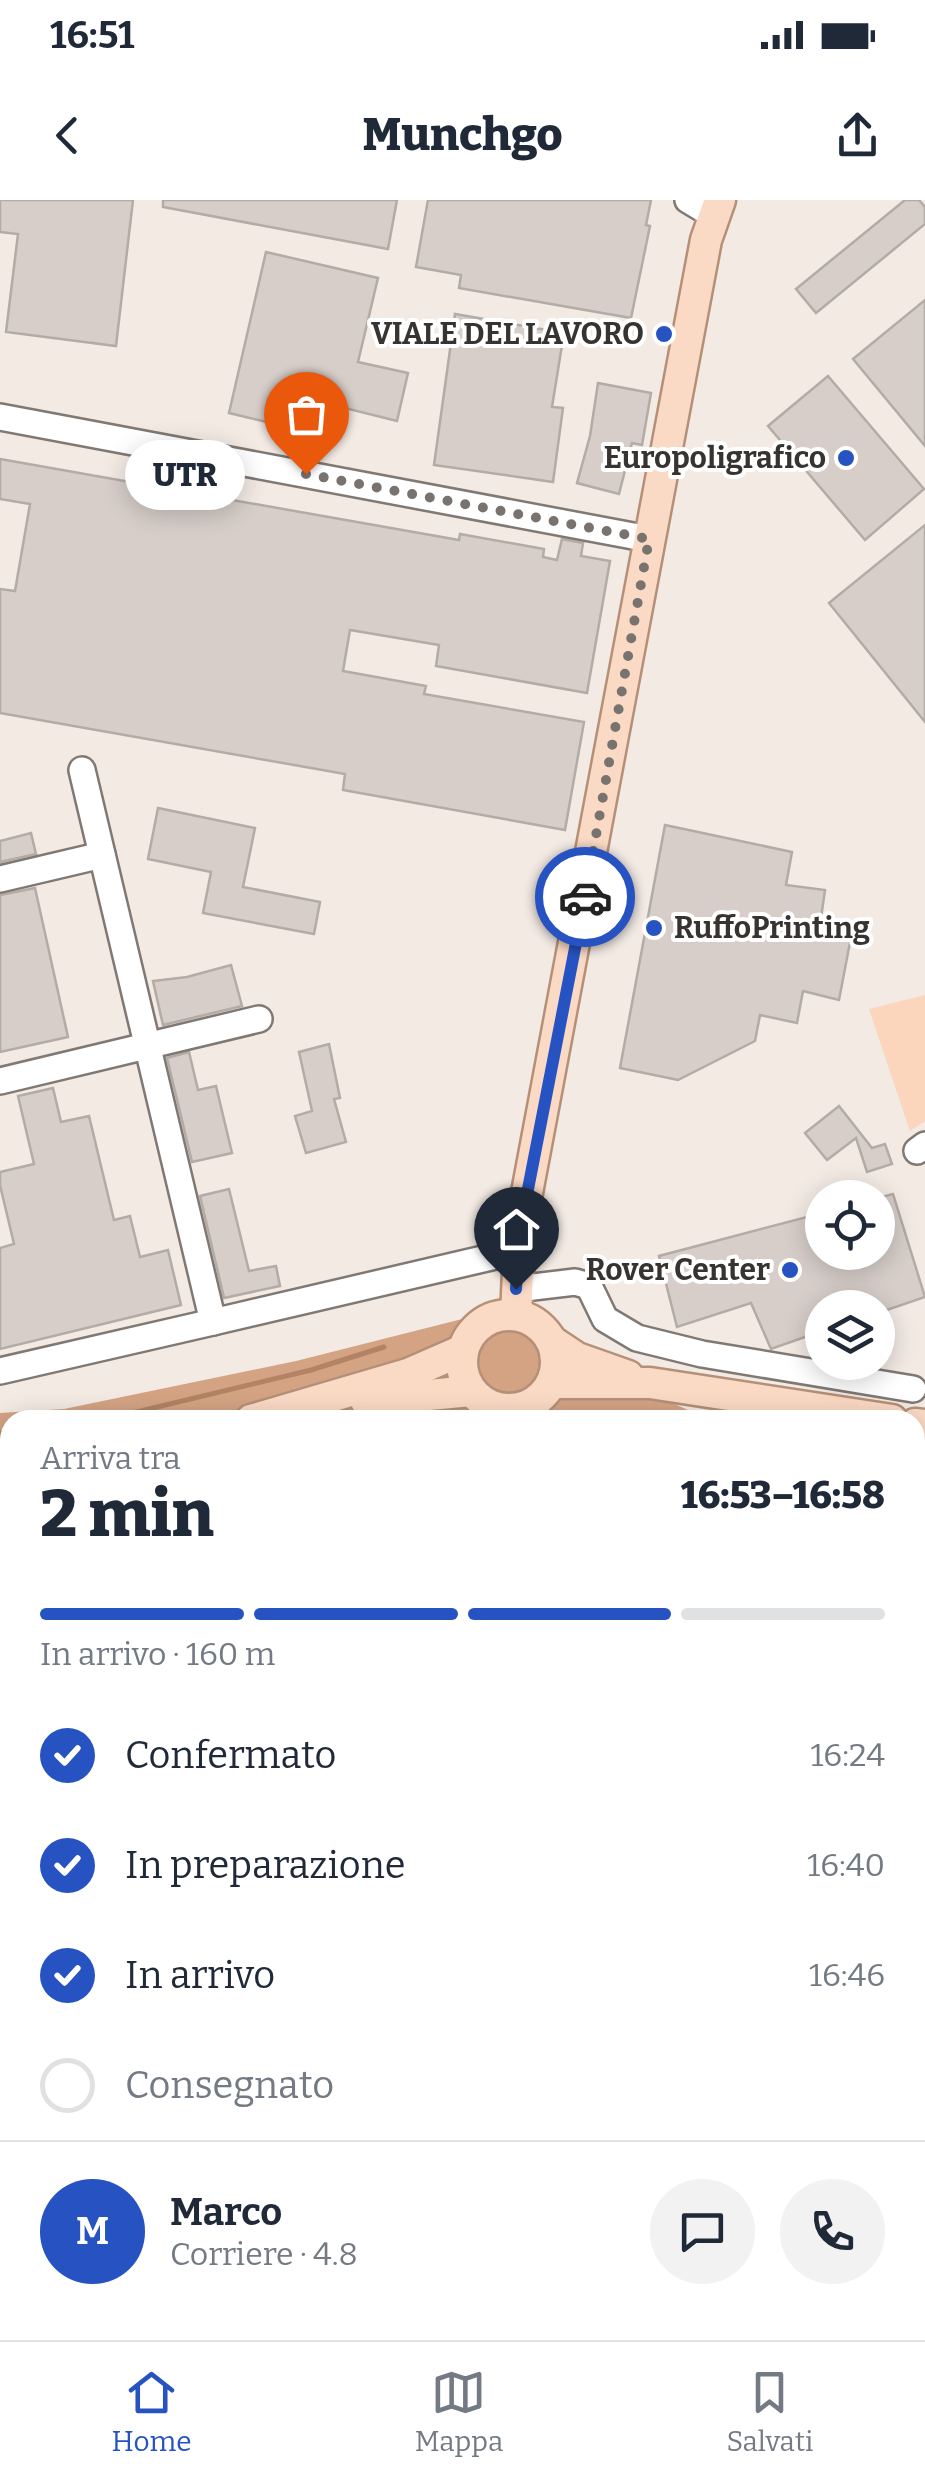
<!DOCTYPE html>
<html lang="it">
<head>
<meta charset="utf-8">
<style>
	body { margin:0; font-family:Bitter,serif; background:#f2f2f3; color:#1f2937; height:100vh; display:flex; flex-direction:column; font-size:38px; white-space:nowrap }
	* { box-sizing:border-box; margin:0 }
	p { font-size:32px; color:#747a83 }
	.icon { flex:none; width:55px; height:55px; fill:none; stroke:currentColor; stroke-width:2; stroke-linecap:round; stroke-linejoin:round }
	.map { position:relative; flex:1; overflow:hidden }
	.panel { position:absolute; left:0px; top:1210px; width:925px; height:930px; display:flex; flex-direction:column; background:#fff; border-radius:30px 30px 0 0; box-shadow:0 5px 25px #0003 }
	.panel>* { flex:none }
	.controls { position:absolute; left:805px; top:980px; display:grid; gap:20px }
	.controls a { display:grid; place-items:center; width:90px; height:90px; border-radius:50%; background:#fff; box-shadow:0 5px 25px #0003; font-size:50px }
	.pin { position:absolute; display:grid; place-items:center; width:85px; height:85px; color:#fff; margin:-102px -42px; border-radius:50% 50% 50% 0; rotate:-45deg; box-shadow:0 0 10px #0007 }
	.pin .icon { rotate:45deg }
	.courier { position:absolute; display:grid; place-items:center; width:100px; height:100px; margin:-50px; border:8px solid #2753c2; border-radius:50%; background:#fff; color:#222; box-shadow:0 2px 12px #0007 }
	.bubble { position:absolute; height:70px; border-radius:35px; background:#fff; box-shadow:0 5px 25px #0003; font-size:32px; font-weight:800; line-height:70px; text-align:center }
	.summary em { font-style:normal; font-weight:800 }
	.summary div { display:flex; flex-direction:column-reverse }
	.summary { display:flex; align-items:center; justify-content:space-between; height:170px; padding:0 40px }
	h1 { font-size:65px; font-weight:800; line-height:75px }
	.bar { display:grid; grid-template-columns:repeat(4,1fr); gap:15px 10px; align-content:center; height:120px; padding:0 40px }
	.bar i { height:12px; border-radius:8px; background:#e0e1e3 }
	.bar .active { background:#2753c2 }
	.bar p { grid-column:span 4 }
	.line { display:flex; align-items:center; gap:25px; padding:0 40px; border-top:2px solid #e0e1e3 }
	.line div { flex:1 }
	.round { display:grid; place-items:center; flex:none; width:105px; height:105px; border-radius:52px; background:#f2f2f3 }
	ol { padding:0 40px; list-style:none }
	li { display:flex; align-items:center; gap:30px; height:110px }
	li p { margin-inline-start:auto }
	li .icon { padding:10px; border-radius:50%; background:#2753c2; color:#fff; stroke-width:4 }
	li:last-child { color:#747a83 }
	li i { width:55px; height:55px; border:5px solid #e0e1e3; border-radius:50% }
	.status { display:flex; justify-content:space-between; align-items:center; height:70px; padding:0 50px; background:#fff; direction:ltr }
	.status svg { height:28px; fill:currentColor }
	header { display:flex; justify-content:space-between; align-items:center; height:130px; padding:0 40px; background:#fff; font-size:45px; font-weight:800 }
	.tab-bar { display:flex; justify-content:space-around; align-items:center; height:140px; border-top:2px solid #e0e1e3; background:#fff; font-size:28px; color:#747a83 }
	.tab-bar a { display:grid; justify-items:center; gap:5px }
	.tab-bar .active { color:#2753c2 }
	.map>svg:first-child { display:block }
</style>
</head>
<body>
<div class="status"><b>16:51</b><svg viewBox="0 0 49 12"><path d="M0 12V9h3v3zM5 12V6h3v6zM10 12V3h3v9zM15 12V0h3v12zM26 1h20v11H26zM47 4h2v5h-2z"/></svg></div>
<header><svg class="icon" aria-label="back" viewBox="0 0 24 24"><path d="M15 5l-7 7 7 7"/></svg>Munchgo<svg class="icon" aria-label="share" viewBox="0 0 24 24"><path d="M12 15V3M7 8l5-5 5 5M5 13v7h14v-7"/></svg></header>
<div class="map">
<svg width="925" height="2140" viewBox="0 0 925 2140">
	<rect width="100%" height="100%" fill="#f3eae4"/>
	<polygon fill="#fbd5bc" points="925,795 925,921 910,931 869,809"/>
	<g fill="#d4a384">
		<polygon points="478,1115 710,1220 10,1220 10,2130 915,2130 915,2015 925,2018 925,2140 824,2140 806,2134 806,2140 0,2140 0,1213 64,1209 296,1161"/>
		<polygon points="915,1340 925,1348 925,1732 915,1762"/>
	</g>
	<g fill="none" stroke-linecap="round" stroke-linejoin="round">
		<g stroke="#b28364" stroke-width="5">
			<polyline points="103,1220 311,1170 384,1147"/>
			<polyline points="0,1233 10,1233"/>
		</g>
	</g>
	<g fill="#d7cec9" stroke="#b3aba5" stroke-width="2.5">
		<polygon points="0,0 133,0 116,146 6,132 18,34 0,32"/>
		<polygon points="163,0 397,0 388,49 163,7"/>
		<polygon points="428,0 651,0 646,25 650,26 631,118 459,88 461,75 416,67"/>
		<polygon points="905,0 919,0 925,7 925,24 816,113 796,89"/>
		<polygon points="266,52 378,78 358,162 408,173 397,221 337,206 330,237 229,213"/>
		<polygon points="925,100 925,246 853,159"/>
		<polygon points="455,114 564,133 552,207 563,208 553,282 434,265"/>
		<polygon points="828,176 924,289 865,340 768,226"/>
		<polygon points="598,183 651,193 642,245 632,243 619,294 577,283 590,236"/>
		<polygon points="0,259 459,340 460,334 544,349 543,357 557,360 562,339 583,343 581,356 610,361 587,493 436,466 439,445 350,430 343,471 426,486 424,494 584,522 565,630 343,590 345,574 0,513 0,389 15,391 30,304 0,299"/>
		<polygon points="925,325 925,522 829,403"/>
		<polygon points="158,608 255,628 243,687 320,702 314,734 203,713 211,672 148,659"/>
		<polygon points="665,625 792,652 786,685 825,690 820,725 852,732 839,800 803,791 797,823 760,815 755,841 678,880 620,868"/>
		<polygon points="31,633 36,654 0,662 0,641"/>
		<polygon points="35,688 68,837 0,852 0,695"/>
		<polygon points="231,765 242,806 163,825 153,781 187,777"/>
		<polygon points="329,844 340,898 334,899 346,942 306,953 295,916 312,911 299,852"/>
		<polygon points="189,852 198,890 216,886 232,953 192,962 167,858"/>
		<polygon points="53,888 61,922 89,916 114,1020 130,1016 140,1057 168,1050 181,1105 0,1149 0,1048 14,1044 0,985 0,972 34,964 18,896"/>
		<polygon points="839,906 872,948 885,944 892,964 867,972 856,938 827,960 805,933"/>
		<polygon points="229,989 249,1071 276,1066 280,1086 224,1098 200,996"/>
		<polygon points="893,994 925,1097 878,1113 878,1108 822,1108 822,1131 771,1149 751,1103 677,1127 659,1056 822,1013 822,1052 878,1052 878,998"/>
	</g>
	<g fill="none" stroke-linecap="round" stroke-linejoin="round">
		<g stroke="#807873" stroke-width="30">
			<g id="minor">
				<polyline points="688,0 713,15"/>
				<polyline points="0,217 649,339"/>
				<polyline points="82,570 213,1122 517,1051"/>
				<polyline points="0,679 102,655"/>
				<polyline points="0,881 259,819"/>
				<polyline points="917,951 925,945"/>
				<polyline points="516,1089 575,1082 589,1086 605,1119 637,1138 702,1154 913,1189"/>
				<polyline points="0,1171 213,1122"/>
			</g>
		</g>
		<g stroke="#b59078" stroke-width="35">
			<g id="major">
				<circle cx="509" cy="1162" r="47"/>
				<polyline points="516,1115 520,1030 706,40 720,0"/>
				<polyline points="553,1142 577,1158 628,1176"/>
				<polyline points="553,1183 650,1183 892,1220"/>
				<polyline points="366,1201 471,1191"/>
				<polyline points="251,1220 408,1174 463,1150"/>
				<polyline points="915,1224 925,1225"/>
				<polyline points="0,1280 10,1278"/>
			</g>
		</g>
		<use href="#minor" stroke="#fff" stroke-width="25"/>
		<use href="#major" stroke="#fbdac5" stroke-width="30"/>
	</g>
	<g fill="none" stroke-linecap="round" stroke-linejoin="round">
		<polyline stroke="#797370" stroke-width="10" stroke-dasharray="0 18" points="306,274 649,339 585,697"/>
		<polyline stroke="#2753c2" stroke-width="12" points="516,1089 520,1030 585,697"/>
	</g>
	<g fill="#2753c2" stroke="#fff" stroke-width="4">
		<circle cx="664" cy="134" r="10"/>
		<circle cx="846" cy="258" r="10"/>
		<circle cx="654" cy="728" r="10"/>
		<circle cx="790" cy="1070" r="10"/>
	</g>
	<g text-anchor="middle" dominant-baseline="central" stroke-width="8" stroke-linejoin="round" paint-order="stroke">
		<g font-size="30" font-weight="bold" fill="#373331" stroke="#fff" text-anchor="end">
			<text x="644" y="134">VIALE DEL LAVORO</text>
			<text x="826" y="258">Europoligrafico</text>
			<text x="674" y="728" text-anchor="start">RuffoPrinting</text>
			<text x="770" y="1070">Rover Center</text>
		</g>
	</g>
</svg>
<div class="controls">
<a><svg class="icon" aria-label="locate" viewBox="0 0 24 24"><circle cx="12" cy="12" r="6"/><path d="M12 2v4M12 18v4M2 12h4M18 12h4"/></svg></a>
<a><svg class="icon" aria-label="layers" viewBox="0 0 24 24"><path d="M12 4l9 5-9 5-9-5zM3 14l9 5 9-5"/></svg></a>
</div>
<div class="pin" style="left:306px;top:274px;background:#ea580c"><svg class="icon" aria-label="bag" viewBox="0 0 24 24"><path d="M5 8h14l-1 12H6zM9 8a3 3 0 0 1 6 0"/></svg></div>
<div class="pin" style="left:516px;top:1089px;background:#1f2937"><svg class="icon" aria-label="home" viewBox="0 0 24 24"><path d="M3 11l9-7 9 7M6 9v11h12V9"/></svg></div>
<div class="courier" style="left:585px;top:697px"><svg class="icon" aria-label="car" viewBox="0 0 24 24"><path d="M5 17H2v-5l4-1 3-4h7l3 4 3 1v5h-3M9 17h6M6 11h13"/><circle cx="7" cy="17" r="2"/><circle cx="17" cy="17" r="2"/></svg></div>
<div class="bubble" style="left:125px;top:240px;width:120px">UTR</div>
<section class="panel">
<div class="summary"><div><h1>2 min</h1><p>Arriva tra</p></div><em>16:53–16:58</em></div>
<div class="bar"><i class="active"></i><i class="active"></i><i class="active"></i><i></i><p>In arrivo · 160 m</p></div>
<ol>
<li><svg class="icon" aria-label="check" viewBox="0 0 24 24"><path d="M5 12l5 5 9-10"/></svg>Confermato<p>16:24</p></li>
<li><svg class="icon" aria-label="check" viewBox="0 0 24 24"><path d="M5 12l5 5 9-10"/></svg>In preparazione<p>16:40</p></li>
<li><svg class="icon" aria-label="check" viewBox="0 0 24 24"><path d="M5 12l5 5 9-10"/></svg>In arrivo<p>16:46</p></li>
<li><i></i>Consegnato</li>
</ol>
<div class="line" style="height:180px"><b class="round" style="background:#2753c2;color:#fff">M</b><div><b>Marco</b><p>Corriere · 4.8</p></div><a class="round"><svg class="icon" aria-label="chat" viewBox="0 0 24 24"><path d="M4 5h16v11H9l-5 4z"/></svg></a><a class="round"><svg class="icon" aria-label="phone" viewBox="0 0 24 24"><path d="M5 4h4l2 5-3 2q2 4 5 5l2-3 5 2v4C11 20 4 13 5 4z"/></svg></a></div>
</section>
</div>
<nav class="tab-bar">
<a class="active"><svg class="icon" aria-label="home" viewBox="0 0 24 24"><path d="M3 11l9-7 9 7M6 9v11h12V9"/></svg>Home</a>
<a><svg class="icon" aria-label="map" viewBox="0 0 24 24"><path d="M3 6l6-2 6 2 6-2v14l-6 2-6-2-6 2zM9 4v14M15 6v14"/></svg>Mappa</a>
<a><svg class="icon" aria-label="saved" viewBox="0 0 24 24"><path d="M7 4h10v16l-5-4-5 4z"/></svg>Salvati</a>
</nav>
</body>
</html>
